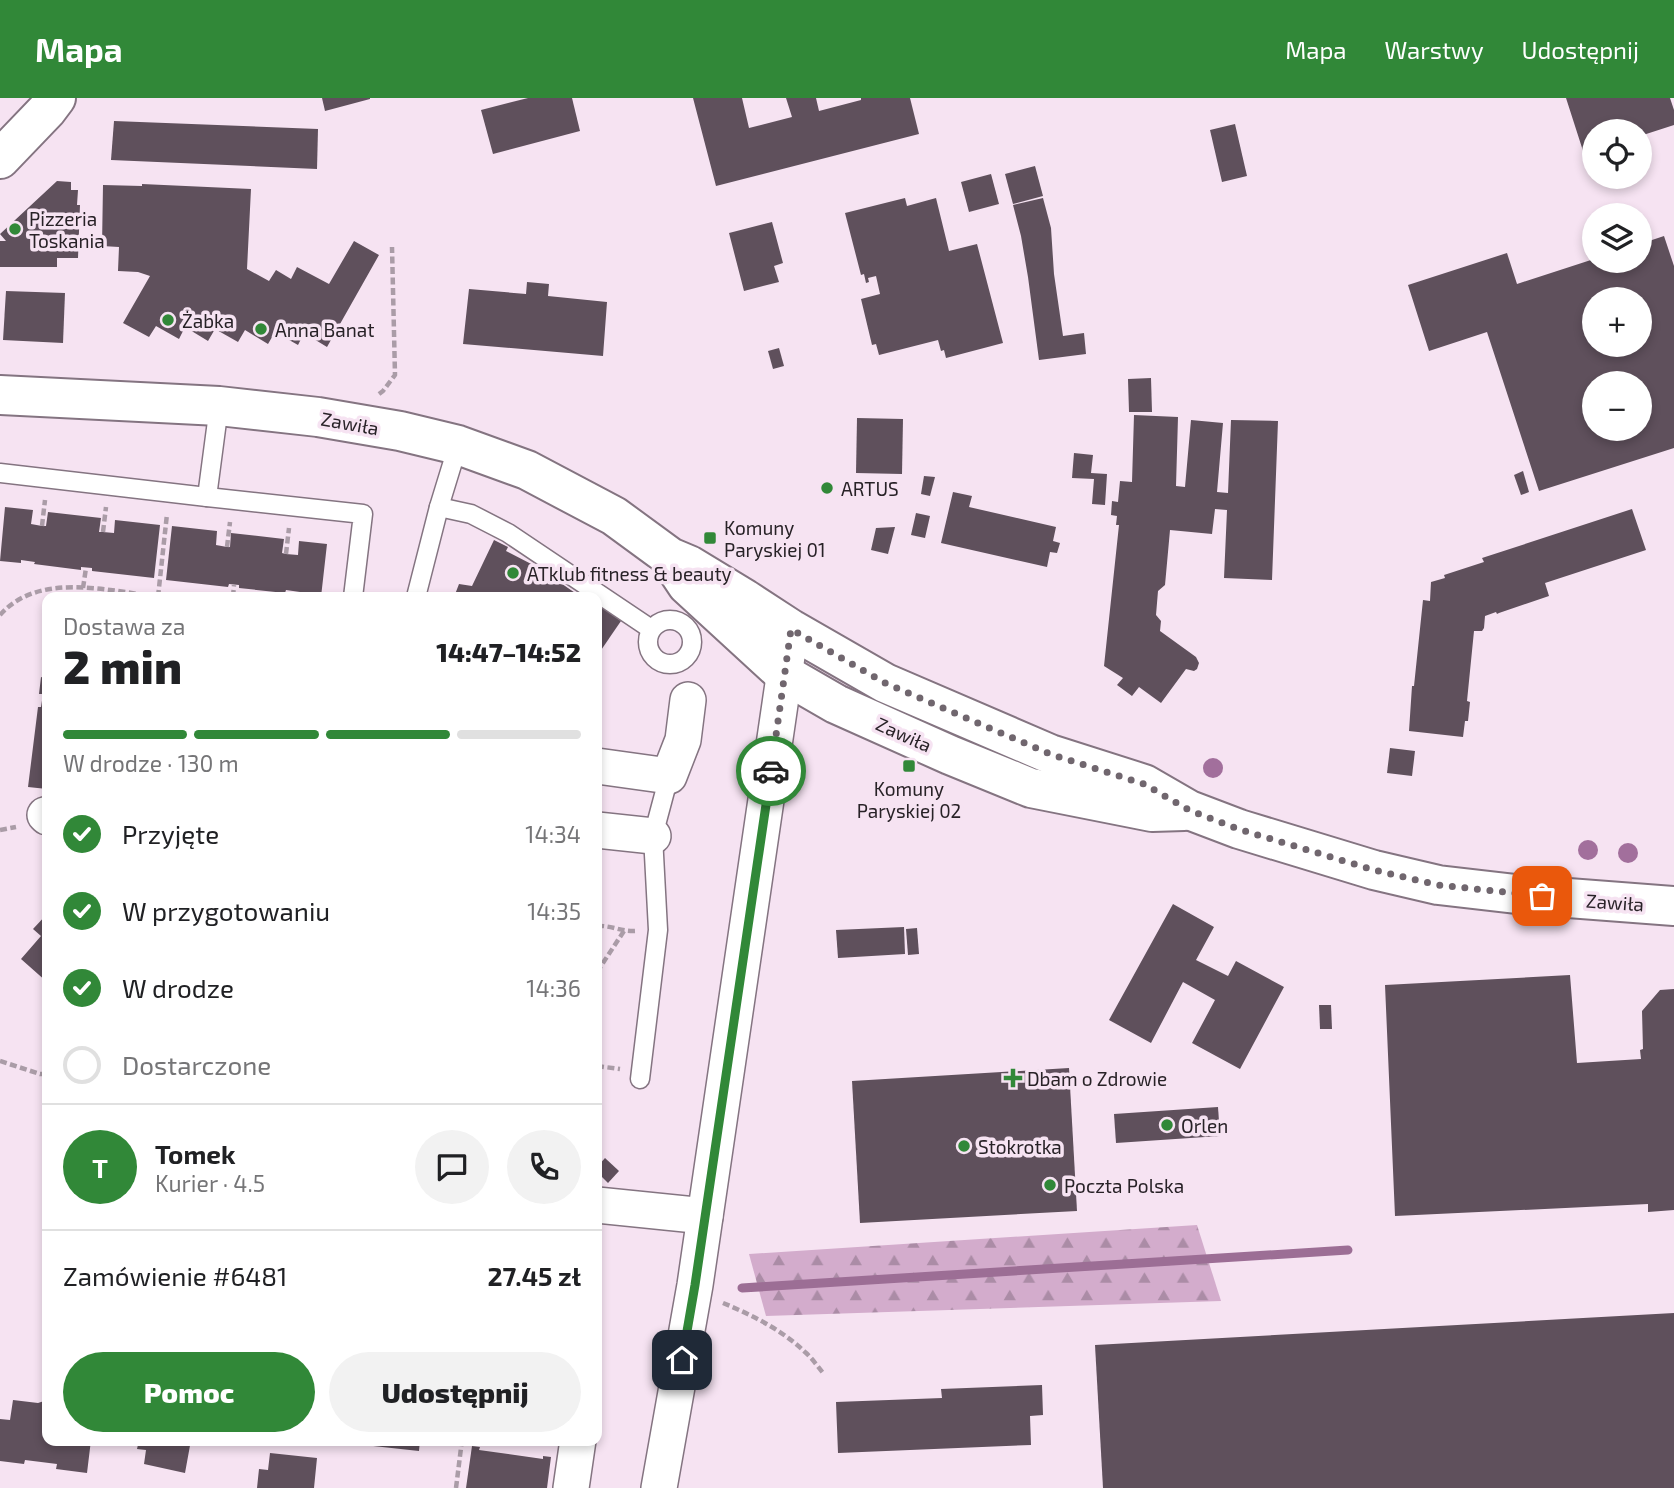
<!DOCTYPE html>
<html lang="pl">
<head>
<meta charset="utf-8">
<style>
	body { margin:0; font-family:"Exo 2",sans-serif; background:#f2f2f2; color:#202124; height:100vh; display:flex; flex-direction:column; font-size:26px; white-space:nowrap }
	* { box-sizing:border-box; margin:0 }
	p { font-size:23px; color:#757577 }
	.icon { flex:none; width:38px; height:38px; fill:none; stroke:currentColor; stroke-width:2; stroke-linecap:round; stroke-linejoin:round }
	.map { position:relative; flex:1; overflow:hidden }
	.panel { position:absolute; left:42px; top:494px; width:560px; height:854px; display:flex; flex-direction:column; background:#fff; border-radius:14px; box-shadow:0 4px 10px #0003 }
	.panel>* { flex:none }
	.tools { position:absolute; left:1582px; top:21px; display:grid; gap:14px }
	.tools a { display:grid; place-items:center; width:70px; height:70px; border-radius:50%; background:#fff; box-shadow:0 4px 10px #0003; font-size:35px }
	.pin { position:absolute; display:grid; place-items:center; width:60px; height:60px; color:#fff; margin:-30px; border-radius:14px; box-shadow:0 4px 10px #0006 }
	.courier { position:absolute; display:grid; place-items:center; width:70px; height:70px; margin:-35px; border:5px solid #318838; border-radius:50%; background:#fff; color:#222; box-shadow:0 2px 9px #0007 }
	.headline em { font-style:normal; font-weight:800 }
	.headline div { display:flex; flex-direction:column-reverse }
	.headline { display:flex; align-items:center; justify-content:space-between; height:119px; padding:0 21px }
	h1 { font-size:46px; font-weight:800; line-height:52px }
	.bar { display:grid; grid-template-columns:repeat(4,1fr); gap:10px 7px; align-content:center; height:84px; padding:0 21px }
	.bar i { height:9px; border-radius:5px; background:#e0e0e0 }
	.bar .selected { background:#318838 }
	.bar p { grid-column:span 4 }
	.line { display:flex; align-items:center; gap:18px; padding:0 21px; border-top:2px solid #e0e0e0 }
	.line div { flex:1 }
	.round { display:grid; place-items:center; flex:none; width:74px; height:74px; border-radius:37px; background:#f2f2f2 }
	ol { padding:0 21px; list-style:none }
	li { display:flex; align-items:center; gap:21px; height:77px }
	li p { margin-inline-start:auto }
	li .icon { padding:7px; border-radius:50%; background:#318838; color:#fff; stroke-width:4 }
	li:last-child { color:#757577 }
	li i { width:38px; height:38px; border:4px solid #e0e0e0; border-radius:50% }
	.cta { display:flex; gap:14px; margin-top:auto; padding:14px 21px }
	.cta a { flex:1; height:80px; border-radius:42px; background:#318838; color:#fff; font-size:28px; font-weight:800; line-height:80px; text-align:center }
	.cta a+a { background:#f2f2f2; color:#202124 }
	header { display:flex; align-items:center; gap:42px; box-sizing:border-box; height:98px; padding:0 35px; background:#318838; color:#fff }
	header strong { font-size:33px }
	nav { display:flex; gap:38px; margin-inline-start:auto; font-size:24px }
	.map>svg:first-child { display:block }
</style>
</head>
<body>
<header>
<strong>Mapa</strong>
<nav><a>Mapa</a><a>Warstwy</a><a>Udostępnij</a></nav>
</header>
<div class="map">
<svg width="1674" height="1390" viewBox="0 0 1674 1390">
	<defs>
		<pattern id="forest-firs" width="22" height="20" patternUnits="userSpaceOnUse" patternTransform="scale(1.75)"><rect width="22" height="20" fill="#d3accc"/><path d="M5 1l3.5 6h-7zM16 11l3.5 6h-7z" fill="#ab8ca6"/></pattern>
	</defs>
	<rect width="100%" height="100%" fill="#f6e3f2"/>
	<polygon fill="url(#forest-firs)" points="1197,1127 1221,1203 766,1218 749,1156"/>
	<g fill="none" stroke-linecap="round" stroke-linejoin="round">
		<polyline stroke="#9c6e95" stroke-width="9" points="742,1190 1348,1152"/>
	</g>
	<g fill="#5f505c" fill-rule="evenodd">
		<polygon points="322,0 370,0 370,1 325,13"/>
		<polygon points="528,0 572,0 580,33 493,56 481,12"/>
		<polygon points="693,0 742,0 749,30 792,19 786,0 816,0 819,13 861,2 861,0 910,0 919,36 716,88"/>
		<polygon points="1566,0 1670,0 1674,12 1674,27 1640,38 1640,33 1594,33 1594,52 1584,56"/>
		<polygon points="114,23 318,31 317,71 111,62"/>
		<polygon points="1235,26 1247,78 1222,84 1210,32"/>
		<polygon points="1035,68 1043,98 1013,106 1005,76"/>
		<polygon points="991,76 999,106 969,114 961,84"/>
		<polygon points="57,83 71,84 71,92 78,92 77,107 80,107 78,160 57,160 57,169 0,169 0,143 6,143 0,136"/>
		<polygon points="142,86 251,91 247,171 269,183 276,172 291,181 297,169 329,186 354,143 379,157 327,249 304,235 298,247 275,234 268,246 245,232 238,244 215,231 208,243 185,229 179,241 156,228 149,239 123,225 150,178 138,174 118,173 119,149 102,148 103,87 142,88"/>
		<polygon points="905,100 907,108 936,100 949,153 977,146 1003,245 946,260 944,252 941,253 938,242 879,257 876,246 872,247 861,201 880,196 876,178 868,180 869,184 866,185 864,176 861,177 845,115"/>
		<polygon points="1043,100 1051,130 1054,176 1063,238 1084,235 1086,256 1039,262 1028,179 1021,138 1013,107"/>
		<polygon points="772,124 783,165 774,168 779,184 744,193 729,135"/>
		<path d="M1664,138L1674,168V350L1539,393L1487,234L1429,253L1408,187L1507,155L1517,186L1594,161V163H1640V146ZM1594,201H1640V247H1594ZM1594,285H1640V331H1594Z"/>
		<polygon points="527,184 549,186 548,198 607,204 603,258 463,246 469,191 526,196"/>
		<polygon points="6,193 65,195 63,245 3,242"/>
		<polygon points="779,250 784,268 773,271 768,253"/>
		<polygon points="1151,280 1152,314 1129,314 1128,281"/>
		<polygon points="1134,317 1178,319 1176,388 1185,389 1191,322 1223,325 1217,394 1228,395 1231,322 1278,323 1272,482 1224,480 1227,412 1215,411 1212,436 1170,432 1165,487 1158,493 1156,517 1161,523 1160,533 1196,559 1199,565 1197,571 1194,573 1186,571 1161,605 1139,589 1132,598 1117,587 1123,580 1104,568 1119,427 1116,427 1117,418 1111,417 1112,403 1118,404 1120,383 1132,384"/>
		<polygon points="857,320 903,321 902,376 856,375"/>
		<polygon points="1074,355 1093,357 1091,375 1107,376 1105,407 1092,406 1094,381 1072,380"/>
		<polygon points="1523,373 1529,394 1521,397 1514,377"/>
		<polygon points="924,378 935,379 930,398 921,396"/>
		<polygon points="953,394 972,398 969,409 1056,429 1053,443 1060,445 1057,455 1050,454 1047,469 941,445"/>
		<polygon points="5,409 33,412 31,426 42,428 46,428 48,414 101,420 99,434 103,434 114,435 115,422 160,427 154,480 92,473 92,470 81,469 81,472 34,466 35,464 21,462 21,465 0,463"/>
		<polygon points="1632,411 1646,452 1545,485 1549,498 1499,515 1497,516 1496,514 1485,518 1484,530 1482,533 1474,533 1467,603 1470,604 1468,623 1465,623 1463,639 1409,633 1412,588 1414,588 1423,502 1430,503 1431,484 1445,480 1444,477 1484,464 1482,460"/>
		<polygon points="916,415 930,418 925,440 911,437"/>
		<polygon points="172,428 217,433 216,447 227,449 230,449 231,435 284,441 282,455 286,456 298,457 299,443 327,446 321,499 299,497 300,494 286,492 285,495 239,490 239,487 229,486 228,489 166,482"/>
		<polygon points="895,429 888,456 871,452 876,430"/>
		<polygon points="494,442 508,449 506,453 539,470 581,499 454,499 459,486 472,488"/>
		<polygon points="597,506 621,523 597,558"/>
		<polygon points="46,574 47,574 47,691 28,689 38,609 41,609 43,596 39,596 41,579 45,580"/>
		<polygon points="1390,650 1415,653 1412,678 1387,675"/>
		<polygon points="1173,806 1214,829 1196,862 1228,878 1236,863 1284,889 1240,971 1192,945 1215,902 1183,884 1151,945 1109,922"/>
		<polygon points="47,816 47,884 21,861 41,838 33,831"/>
		<polygon points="904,829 905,856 838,860 836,832"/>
		<polygon points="917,830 919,856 908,857 906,831"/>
		<polygon points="1570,877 1577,965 1641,961 1640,952 1643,951 1642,913 1660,892 1674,891 1674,1112 1648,1114 1648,1106 1395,1118 1385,887"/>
		<polygon points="1319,907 1331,907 1332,931 1320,931"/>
		<polygon points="1069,970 1077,1113 860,1125 852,983"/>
		<polygon points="1218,1009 1220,1038 1116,1045 1114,1016"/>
		<polygon points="605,1060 619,1073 608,1085 597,1074 597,1069"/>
		<polygon points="1674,1215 1674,1390 1103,1390 1095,1247"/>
		<polygon points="1042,1287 1043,1317 1030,1318 1031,1347 838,1355 836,1304 942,1300 941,1291"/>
		<polygon points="13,1302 38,1305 47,1302 47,1342 91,1342 87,1375 56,1371 57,1366 25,1362 24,1366 0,1363 0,1321 10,1322"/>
		<polygon points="139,1342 191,1342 185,1375 144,1366 146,1352 137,1351"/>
		<polygon points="364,1342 420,1342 419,1353 364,1347"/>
		<polygon points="472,1348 480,1349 479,1352 543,1361 543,1358 551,1359 547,1390 466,1390"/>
		<polygon points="270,1355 317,1360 314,1390 257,1390 259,1371 268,1372"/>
	</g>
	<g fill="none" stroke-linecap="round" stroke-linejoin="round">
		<g stroke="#847481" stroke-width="21">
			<g id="service">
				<polyline points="0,375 207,399 219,308"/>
				<polyline points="207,399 363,416 353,499"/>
				<polyline points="439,409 471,416 508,435 651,531"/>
				<polyline points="416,499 439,409 458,347"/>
				<circle cx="670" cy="544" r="22"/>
				<polyline points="640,981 658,832 653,738 669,678"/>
			</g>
		</g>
		<g stroke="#847481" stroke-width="38">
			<g id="minor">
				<polyline points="597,668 669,678 683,642 688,602"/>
				<polyline points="45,717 47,719"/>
				<polyline points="597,732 653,738"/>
				<polyline points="597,1107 705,1118"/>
				<polyline points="571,1390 578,1342"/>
				<polyline points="659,1390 695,1187 791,531"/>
			</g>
		</g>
		<g stroke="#847481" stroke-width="42">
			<g id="tertiary">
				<polyline points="0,61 47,12 56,0"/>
				<polyline points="0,297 219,308 318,319 400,333 458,347 527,372 614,418 670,459 689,467 745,501 791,531 885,585 1050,656 1144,686 1189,712 1239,731 1374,772 1438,787 1516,796 1674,808"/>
				<polyline points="679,475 687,487 784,576 836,606 950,657 1031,690 1152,714 1184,713"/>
			</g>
		</g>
		<g stroke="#aa9ca7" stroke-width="4.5" stroke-dasharray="7 3.5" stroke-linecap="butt">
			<polyline points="379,296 383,293 395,277 392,149"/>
			<polyline points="42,428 45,402"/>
			<polyline points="103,434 106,409"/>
			<polyline points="227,449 230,424"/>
			<polyline points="286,456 289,430"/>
			<polyline points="83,490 86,470"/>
			<polyline points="158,499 167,416"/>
			<polyline points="233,499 234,487"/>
			<path d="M0,517C39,473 108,493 160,499"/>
			<polyline points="0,732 16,729"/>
			<path d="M597,828C611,827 621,834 636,833"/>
			<polyline points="597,874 624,833"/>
			<polyline points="0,963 40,976 47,976"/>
			<polyline points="597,968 620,971"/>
			<path d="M723,1205C752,1217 782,1232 805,1254C812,1260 818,1269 824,1276"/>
			<polyline points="456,1390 462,1342"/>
		</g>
		<use href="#service" stroke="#fff" stroke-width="18"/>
		<use href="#minor" stroke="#fff" stroke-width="35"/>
		<use href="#tertiary" stroke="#fff" stroke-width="38"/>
	</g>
	<g fill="#a26f9c">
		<circle cx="1213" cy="670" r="10"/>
		<circle cx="1588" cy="752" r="10"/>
		<circle cx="1628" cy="755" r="10"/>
	</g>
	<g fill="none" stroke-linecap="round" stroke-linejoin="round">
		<polyline stroke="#70666e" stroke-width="7" stroke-dasharray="0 12.6" points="771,673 791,531 885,585 1050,656 1144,686 1189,712 1238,731 1374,772 1438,787 1542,798"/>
		<polyline stroke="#318838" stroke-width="9" points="682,1262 695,1187 771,673"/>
	</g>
	<g fill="#318838" stroke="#f6e3f2" stroke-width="2.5">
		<circle cx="15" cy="131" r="7"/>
		<circle cx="168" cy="222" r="7"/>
		<circle cx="261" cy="231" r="7"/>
		<circle cx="827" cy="390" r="7"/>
		<rect x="703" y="433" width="14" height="14" rx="3.5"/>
		<circle cx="513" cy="475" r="7"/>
		<rect x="902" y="661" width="14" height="14" rx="3.5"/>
		<path d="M1009.5 969.5h7v7h7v7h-7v7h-7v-7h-7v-7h7z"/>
		<circle cx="1167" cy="1027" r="7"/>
		<circle cx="964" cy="1048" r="7"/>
		<circle cx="1050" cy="1087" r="7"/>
	</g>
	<g text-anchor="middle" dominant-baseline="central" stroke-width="7" stroke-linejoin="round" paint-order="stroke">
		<g font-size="19" fill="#282227" stroke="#f6e3f2" text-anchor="start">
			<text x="29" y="120">Pizzeria<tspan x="29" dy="22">Toskania</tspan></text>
			<text x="182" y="222">Żabka</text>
			<text x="275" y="231">Anna Banat</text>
			<text x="841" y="390">ARTUS</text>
			<text x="724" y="429">Komuny<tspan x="724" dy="22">Paryskiej 01</tspan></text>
			<text x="527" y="475">ATklub fitness &amp; beauty</text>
			<text x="909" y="690" text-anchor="middle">Komuny<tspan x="909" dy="22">Paryskiej 02</tspan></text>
			<text x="1027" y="980">Dbam o Zdrowie</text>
			<text x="1181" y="1027">Orlen</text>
			<text x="978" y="1048">Stokrotka</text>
			<text x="1064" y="1087">Poczta Polska</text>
		</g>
		<g font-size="19" fill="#282227" stroke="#f6e3f2">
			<text transform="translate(350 325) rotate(10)">Zawiła</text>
			<text transform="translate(904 636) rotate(24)">Zawiła</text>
			<text transform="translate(1615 804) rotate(4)">Zawiła</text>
		</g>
	</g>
</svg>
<div class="tools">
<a><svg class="icon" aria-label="locate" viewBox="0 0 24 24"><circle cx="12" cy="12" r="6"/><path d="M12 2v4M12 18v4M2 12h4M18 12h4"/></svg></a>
<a><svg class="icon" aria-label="layers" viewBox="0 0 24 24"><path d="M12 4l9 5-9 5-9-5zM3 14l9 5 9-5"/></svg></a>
<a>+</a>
<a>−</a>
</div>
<div class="pin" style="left:1542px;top:798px;background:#ea580c"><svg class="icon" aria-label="bag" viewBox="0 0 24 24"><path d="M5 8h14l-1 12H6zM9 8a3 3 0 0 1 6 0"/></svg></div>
<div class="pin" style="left:682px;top:1262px;background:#1f2937"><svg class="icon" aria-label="home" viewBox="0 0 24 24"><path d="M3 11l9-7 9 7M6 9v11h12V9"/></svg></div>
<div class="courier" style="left:771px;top:673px"><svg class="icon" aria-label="car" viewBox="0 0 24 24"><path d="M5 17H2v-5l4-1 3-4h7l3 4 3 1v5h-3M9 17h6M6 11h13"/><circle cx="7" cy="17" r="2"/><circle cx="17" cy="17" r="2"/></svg></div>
<section class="panel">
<div class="headline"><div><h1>2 min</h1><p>Dostawa za</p></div><em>14:47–14:52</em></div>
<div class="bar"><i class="selected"></i><i class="selected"></i><i class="selected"></i><i></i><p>W drodze · 130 m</p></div>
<ol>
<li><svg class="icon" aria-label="check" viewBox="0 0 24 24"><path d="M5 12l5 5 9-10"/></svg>Przyjęte<p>14:34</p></li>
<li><svg class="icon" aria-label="check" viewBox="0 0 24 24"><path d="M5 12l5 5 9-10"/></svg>W przygotowaniu<p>14:35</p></li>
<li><svg class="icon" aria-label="check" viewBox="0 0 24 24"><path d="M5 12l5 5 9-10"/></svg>W drodze<p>14:36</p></li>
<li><i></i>Dostarczone</li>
</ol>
<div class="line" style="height:126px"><b class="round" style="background:#318838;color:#fff">T</b><div><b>Tomek</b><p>Kurier · 4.5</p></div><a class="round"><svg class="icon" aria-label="chat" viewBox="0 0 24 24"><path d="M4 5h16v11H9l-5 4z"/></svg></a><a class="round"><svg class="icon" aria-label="phone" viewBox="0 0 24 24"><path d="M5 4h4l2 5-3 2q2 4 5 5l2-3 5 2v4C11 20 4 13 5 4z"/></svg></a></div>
<div class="line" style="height:91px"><div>Zamówienie #6481</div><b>27.45 zł</b></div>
<div class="cta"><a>Pomoc</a><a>Udostępnij</a></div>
</section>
</div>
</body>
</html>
